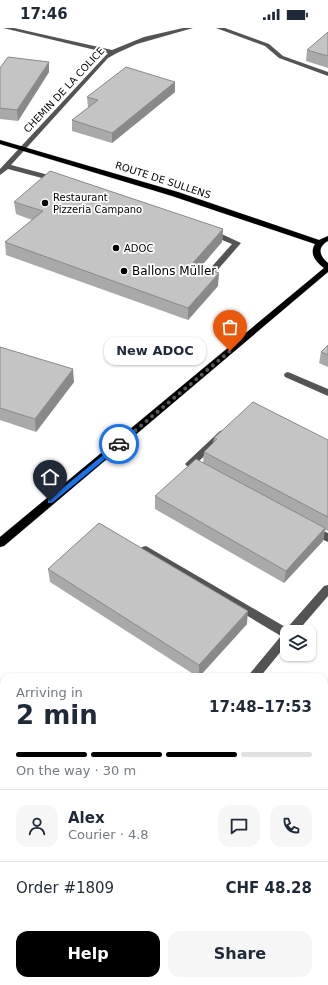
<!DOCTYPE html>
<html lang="en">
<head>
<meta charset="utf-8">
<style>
	body { margin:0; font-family:"DejaVu Sans",sans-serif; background:#f6f6f7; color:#1f2937; height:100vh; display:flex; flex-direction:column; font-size:15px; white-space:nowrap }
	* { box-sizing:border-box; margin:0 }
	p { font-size:13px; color:#747a83 }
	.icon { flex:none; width:22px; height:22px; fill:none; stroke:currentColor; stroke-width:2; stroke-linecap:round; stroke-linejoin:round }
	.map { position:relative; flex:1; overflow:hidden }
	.sheet { position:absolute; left:0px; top:645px; width:328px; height:312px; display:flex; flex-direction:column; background:#fff; border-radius:12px 12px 0 0; box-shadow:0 1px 3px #0004 }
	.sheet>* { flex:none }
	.controls { position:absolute; left:280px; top:597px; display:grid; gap:8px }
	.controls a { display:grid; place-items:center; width:36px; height:36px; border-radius:8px; background:#fff; box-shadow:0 1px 3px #0004; font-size:20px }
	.pin { position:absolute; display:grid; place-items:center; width:34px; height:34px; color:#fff; margin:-41px -17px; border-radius:50% 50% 50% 0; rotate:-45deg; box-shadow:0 0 4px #0007 }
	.pin .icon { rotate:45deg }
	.courier { position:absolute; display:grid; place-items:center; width:40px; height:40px; margin:-20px; border:3px solid #1a73e8; border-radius:50%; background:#fff; color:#222; box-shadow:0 1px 5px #0007 }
	.bubble { position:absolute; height:28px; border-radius:12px; background:#fff; box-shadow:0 1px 3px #0004; font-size:13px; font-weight:700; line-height:28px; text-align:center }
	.summary em { font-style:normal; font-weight:700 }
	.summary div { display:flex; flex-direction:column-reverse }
	.summary { display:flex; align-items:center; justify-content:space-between; height:68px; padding:0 16px }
	h1 { font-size:26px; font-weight:700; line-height:30px }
	.bar { display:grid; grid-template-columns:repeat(4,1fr); gap:6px 4px; align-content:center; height:48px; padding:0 16px }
	.bar i { height:5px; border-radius:3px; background:#e0e1e3 }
	.bar .active { background:#000 }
	.bar p { grid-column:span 4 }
	.line { display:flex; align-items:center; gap:10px; padding:0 16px; border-top:1px solid #e0e1e3 }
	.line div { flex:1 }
	.round { display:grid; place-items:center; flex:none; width:42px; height:42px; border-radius:12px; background:#f6f6f7 }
	.cta { display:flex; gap:8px; margin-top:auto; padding:8px 16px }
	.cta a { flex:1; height:46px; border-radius:12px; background:#000; color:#fff; font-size:16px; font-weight:700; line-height:46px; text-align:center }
	.cta a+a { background:#f6f6f7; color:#1f2937 }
	.status { display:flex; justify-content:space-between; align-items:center; height:28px; padding:0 20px; background:#fff; direction:ltr }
	.status svg { height:11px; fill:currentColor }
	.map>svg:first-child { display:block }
</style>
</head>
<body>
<div class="status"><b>17:46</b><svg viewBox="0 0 49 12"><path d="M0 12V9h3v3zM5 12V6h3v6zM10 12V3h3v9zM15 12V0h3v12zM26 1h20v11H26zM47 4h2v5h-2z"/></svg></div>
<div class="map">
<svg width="328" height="957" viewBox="0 0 328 957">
	<rect width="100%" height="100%" fill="#fff"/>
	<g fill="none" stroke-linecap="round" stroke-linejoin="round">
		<g stroke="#dbdbdb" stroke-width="1">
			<path id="major" d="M0,112L178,164L319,212L328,208V213C317,219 319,228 328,235V244L4,518L0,519V509L324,240C316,234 309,226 315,216L172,168L0,116Z"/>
		</g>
		<g fill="#545454" fill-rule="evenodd">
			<polygon points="3,0 14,0 112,22 144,9 183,0 193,0 137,16 117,25 108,30 11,137 60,150 61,152 57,154 8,141 0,147 0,141 108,25"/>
			<polygon points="216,0 225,0 269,16 283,28 328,44 328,48 279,30 265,18"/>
			<polygon points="207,202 213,202 241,215 214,246 211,246 207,244 232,216 207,206"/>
			<polygon points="288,344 328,361 328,368 285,349 284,347 285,345"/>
			<path d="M223,402L228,405L226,407L197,435L205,440L207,442L205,444C199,446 189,441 185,436L187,434L220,403Z"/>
			<polygon points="313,498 328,505 328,514 309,505 308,502 309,499"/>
			<polygon points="146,518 287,600 324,558 328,557 328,568 297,604 287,604 287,616 260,649 247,649 281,608 142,525 141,522 142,519"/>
			<polygon points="4,917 4,932 0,934 0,919"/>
		</g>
		<use href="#major" fill="#000" fill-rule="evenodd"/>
	</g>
	<g fill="#a9a9a9">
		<polygon points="328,4 328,40 306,33 307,22"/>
		<polygon points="0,40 49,44 18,93 0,91"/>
		<polygon points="175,54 175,64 112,115 72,103 72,92 88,80 87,69"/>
		<polygon points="14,174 223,201 222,214 200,239 218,258 188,292 6,227 5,214 32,192 16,186"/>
		<polygon points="328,317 328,339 319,335 321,324"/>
		<polygon points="0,319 74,354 36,404 0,392"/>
		<polygon points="214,410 328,412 328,503 325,502 323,513 284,555 155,481 155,468 203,435 204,424 213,415"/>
		<polygon points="48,541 247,596 199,649 198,649 50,554"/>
		<polygon points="328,656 328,703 324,701 324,661"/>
	</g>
	<g fill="#898989">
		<polygon points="49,34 49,44 18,93 17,82"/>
		<polygon points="175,54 175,64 112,115 112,105"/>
		<polygon points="223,201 222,214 192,249 192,236"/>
		<polygon points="219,245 218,258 188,292 188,280"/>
		<polygon points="73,341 74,354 36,404 35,391"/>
		<polygon points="325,500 323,513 284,555 286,543"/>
		<polygon points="248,583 247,596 199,649 199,637"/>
		<polygon points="162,953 168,953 165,957 159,957"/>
	</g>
	<g fill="#c4c4c4" stroke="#898989">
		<polygon points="328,4 328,28 307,22"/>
		<polygon points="8,29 49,34 17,82 0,80 0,40"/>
		<polygon points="126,39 175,54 112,105 72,92 98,72 87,69"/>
		<polygon points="50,143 223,201 192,236 219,245 188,280 5,214 43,183 14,174"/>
		<polygon points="328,317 328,327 321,324"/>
		<polygon points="0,319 73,341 35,391 0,380"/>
		<polygon points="253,374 328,412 328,489 204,424 217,411 214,410"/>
		<polygon points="196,431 325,500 286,543 155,468"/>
		<polygon points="99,495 248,583 199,637 48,541"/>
		<polygon points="328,656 328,691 324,689 324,661"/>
		<polygon points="328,921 328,957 304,957 306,953 324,953 324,927"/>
		<polygon points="80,953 162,953 159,957 77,957"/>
	</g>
	<polygon fill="#1a73e8" points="119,414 121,415 121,418 52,475 48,475 48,472"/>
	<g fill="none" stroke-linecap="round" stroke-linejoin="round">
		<polyline stroke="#595959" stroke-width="4" stroke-dasharray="0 7.2" points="119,416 230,323"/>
	</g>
	<g fill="#000" stroke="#fff" stroke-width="1.5">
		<circle cx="45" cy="175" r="4"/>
		<circle cx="116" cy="220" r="4"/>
		<circle cx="124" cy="243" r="4"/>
	</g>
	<g text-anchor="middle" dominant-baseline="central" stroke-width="3.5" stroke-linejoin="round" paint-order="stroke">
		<g font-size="10" fill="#000" stroke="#fff">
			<text transform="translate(64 62) rotate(-47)">CHEMIN DE LA COLICE</text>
			<text transform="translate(163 152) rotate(18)">ROUTE DE SULLENS</text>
		</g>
		<g font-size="10" fill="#000" stroke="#fff" text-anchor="start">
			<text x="53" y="169">Restaurant<tspan x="53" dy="12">Pizzeria Campano</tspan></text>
			<text x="124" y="220">ADOC</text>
		</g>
		<g font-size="12" fill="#000" stroke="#fff" text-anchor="start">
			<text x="132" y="243">Ballons Müller</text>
		</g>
	</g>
</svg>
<div class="controls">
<a><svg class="icon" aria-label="layers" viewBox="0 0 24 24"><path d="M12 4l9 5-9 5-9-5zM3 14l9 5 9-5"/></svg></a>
</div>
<div class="pin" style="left:230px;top:323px;background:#ea580c"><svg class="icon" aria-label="bag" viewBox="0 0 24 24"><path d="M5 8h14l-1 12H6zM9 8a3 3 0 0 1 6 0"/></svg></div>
<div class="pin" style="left:50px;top:473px;background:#1f2937"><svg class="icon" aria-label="home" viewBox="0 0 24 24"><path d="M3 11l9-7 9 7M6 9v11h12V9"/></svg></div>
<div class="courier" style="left:119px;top:416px"><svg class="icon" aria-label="car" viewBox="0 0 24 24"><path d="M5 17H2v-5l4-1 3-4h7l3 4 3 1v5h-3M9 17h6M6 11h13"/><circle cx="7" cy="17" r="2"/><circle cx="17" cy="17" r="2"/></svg></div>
<div class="bubble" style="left:104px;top:309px;width:102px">New ADOC</div>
<section class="sheet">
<div class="summary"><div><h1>2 min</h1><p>Arriving in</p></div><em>17:48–17:53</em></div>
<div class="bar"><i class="active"></i><i class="active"></i><i class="active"></i><i></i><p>On the way · 30 m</p></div>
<div class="line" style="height:72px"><a class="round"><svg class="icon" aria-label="person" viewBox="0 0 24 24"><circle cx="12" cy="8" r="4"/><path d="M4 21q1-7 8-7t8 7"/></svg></a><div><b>Alex</b><p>Courier · 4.8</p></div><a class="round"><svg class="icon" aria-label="chat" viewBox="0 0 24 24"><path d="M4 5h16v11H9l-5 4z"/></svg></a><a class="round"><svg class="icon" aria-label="phone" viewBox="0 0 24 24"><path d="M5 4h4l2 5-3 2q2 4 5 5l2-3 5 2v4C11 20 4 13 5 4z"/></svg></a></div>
<div class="line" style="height:52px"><div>Order #1809</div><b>CHF 48.28</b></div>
<div class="cta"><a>Help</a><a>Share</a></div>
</section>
</div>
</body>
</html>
